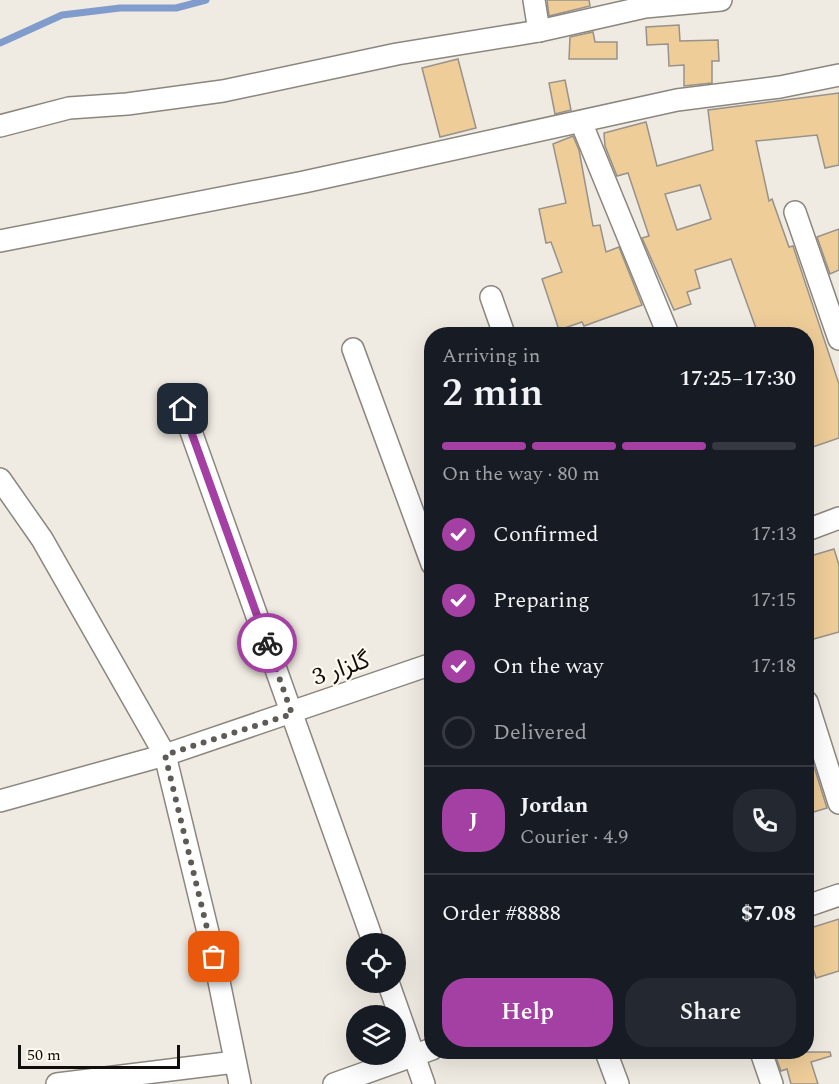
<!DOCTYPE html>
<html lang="en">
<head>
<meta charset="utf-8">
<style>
	body { margin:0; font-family:Spectral,"Noto Sans Arabic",serif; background:#242831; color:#f1f3f6; height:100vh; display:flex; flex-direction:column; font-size:22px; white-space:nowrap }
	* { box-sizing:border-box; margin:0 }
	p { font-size:20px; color:#9ea1a6 }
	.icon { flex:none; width:33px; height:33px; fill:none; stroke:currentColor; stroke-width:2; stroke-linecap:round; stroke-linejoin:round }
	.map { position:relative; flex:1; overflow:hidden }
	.drawer { position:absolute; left:424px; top:327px; width:390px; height:732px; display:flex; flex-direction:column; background:#171b24; border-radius:24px; box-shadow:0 6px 24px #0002 }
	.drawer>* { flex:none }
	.buttons { position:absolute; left:346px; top:933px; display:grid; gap:12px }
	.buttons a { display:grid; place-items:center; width:60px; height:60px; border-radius:50%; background:#171b24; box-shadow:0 6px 24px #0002; font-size:30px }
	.scale { position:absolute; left:18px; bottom:15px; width:162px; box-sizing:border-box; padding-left:6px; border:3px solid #100e0b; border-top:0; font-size:16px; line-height:21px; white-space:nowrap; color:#100e0b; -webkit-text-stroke:4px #fef8ef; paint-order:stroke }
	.pin { position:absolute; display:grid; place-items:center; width:51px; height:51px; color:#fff; margin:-26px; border-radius:12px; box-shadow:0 3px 9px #0006 }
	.courier { position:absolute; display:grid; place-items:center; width:60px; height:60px; margin:-30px; border:4px solid #a43fa3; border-radius:50%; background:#fff; color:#222; box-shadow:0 2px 8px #0007 }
	.head em { font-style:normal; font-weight:600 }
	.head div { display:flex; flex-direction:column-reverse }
	.head { display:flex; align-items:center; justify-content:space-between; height:102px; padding:0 18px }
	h1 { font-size:39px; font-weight:600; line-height:45px }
	.bar { display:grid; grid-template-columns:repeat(4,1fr); gap:9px 6px; align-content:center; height:72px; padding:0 18px }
	.bar i { height:8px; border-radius:4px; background:#363941 }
	.bar .on { background:#a43fa3 }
	.bar p { grid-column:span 4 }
	.line { display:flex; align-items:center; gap:15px; padding:0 18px; border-top:2px solid #363941 }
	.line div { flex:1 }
	.round { display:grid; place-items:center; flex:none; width:63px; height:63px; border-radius:24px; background:#242831 }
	ol { padding:0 18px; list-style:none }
	li { display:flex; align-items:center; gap:18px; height:66px }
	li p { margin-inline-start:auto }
	li .icon { padding:6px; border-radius:50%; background:#a43fa3; color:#fff; stroke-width:4 }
	li:last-child { color:#9ea1a6 }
	li i { width:33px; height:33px; border:3px solid #363941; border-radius:50% }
	.action { display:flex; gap:12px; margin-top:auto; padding:12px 18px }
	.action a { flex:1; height:69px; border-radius:24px; background:#a43fa3; color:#fff; font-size:24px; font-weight:600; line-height:69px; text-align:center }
	.action a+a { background:#242831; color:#f1f3f6 }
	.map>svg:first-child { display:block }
</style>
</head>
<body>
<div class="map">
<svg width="839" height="1084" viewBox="0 0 839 1084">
	<rect width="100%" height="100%" fill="#f0ebe2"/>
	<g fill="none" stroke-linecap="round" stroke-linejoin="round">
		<polyline stroke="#809ccc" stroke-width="7" points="0,43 62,15 120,8 176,8 206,0"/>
	</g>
	<g fill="#eecd99" stroke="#97928a" stroke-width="1.5" fill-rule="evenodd">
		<polygon points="547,0 589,0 590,6 549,16"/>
		<polygon points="679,25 680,41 718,40 719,61 712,61 712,83 684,86 684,65 669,66 668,44 647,45 646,27"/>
		<polygon points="593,32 595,42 617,42 617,59 569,59 570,37"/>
		<polygon points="458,59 476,128 440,137 422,68"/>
		<polygon points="565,80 571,110 555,114 549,83"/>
		<path d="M839,93V165L825,168L817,135L756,141L769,201L772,199L789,247L793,246L839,384V438L807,449V334H758L731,259L695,270L700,288L687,292L691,304L674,310L642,238L649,236L628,173L617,176L605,146L604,133L646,122L657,166L713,150L708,110ZM700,185L711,219L677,230L665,194Z"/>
		<polygon points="573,136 579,150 593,226 600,225 606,252 619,247 642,305 584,326 582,322 559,330 542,279 562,272 551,242 546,243 539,209 566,203 553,144"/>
		<polygon points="839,229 839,270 830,274 817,237"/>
		<polygon points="834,549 839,565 839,632 810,640 807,631 807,557"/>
		<polygon points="807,744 827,808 807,814"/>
		<polygon points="839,919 839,971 816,978 807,949 807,929"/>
		<polygon points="774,1052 830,1052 831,1056 811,1062 818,1084 791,1084 787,1069 781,1071"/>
	</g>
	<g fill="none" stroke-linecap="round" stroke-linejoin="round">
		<g stroke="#8b867e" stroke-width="24">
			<g id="minor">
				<polyline points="534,0 539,31"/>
				<polyline points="581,122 668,334"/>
				<polyline points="0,126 69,108 127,104 223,91 397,54 539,31 645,7 721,0"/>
				<polyline points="795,212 839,339"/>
				<polyline points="0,241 304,182 677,100 780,87 839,75"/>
				<polyline points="491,297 504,334"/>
				<polyline points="353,349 432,564"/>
				<polyline points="183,409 374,944"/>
				<polyline points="0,479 42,539 165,755 214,957 240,1084"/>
				<polyline points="807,530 839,518"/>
				<polyline points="807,702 839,803"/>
				<polyline points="0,801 165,755 432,664"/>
				<polyline points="807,906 839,895"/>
				<polyline points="388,982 424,1084"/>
				<polyline points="606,1052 618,1084"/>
				<polyline points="761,1052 772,1084"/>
				<polyline points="57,1084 235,1062"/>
				<polyline points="334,1084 432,1049"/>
			</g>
		</g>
		<use href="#minor" stroke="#fff" stroke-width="21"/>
	</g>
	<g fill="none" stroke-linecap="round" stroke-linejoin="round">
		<polyline stroke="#5e5b56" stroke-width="6" stroke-dasharray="0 10.8" points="214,957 165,755 292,714 267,643"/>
		<polyline stroke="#a43fa3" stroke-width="8" points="183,409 267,643"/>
	</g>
	<g text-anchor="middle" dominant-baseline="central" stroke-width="4.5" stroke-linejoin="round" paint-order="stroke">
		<g font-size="24" fill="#100e0b" stroke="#fef8ef">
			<text transform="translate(341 669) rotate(-19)">گلزار 3</text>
		</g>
	</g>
</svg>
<div class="buttons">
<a><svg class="icon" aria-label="locate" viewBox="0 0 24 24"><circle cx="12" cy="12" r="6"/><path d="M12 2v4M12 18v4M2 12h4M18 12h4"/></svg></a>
<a><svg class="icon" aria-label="layers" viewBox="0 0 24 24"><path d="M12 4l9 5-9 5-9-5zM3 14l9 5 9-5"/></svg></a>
</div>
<div class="scale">50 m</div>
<div class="pin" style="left:214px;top:957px;background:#ea580c"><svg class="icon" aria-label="bag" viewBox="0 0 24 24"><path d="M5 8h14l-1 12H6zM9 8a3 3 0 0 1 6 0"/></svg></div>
<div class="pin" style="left:183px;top:409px;background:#1f2937"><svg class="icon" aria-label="home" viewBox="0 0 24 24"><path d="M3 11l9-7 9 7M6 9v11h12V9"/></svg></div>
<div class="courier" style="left:267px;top:643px"><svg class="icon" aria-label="bike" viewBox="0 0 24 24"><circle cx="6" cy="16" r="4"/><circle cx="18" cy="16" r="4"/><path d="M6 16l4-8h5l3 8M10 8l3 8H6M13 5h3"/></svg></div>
<section class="drawer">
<div class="head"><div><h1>2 min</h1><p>Arriving in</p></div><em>17:25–17:30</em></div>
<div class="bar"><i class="on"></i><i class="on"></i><i class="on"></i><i></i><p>On the way · 80 m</p></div>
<ol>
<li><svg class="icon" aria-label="check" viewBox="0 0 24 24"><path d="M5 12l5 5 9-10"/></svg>Confirmed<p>17:13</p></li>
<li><svg class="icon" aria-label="check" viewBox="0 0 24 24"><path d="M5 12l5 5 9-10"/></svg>Preparing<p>17:15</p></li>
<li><svg class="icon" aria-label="check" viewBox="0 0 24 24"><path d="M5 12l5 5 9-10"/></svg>On the way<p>17:18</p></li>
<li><i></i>Delivered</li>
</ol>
<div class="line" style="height:108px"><b class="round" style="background:#a43fa3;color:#fff">J</b><div><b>Jordan</b><p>Courier · 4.9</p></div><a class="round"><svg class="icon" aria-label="phone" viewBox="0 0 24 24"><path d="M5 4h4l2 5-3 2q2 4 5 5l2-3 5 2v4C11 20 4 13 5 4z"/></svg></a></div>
<div class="line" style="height:78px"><div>Order #8888</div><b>$7.08</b></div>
<div class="action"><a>Help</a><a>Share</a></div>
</section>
</div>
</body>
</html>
